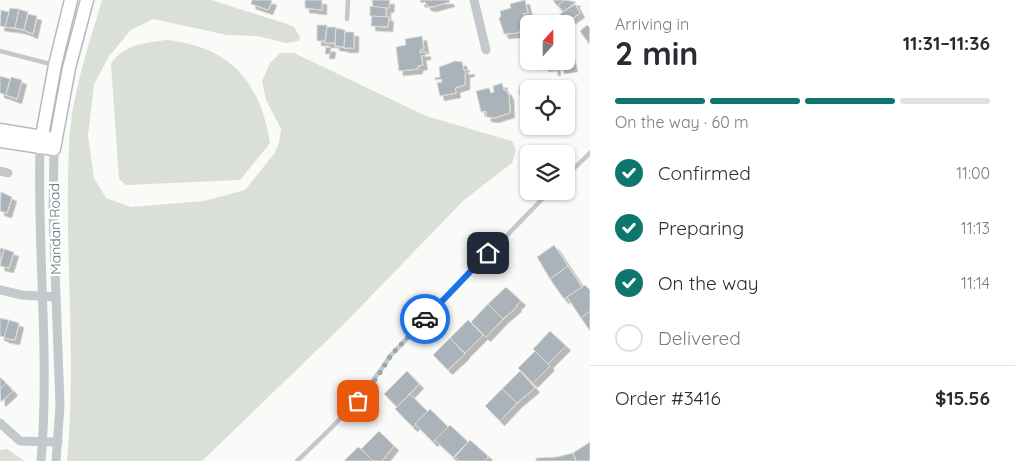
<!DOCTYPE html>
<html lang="en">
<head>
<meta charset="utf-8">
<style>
	body { margin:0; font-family:Quicksand,sans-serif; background:#f2f2f3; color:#2b2b33; height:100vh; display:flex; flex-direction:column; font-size:19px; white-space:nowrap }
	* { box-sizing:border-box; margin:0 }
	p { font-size:16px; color:#7c7c81 }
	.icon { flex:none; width:28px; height:28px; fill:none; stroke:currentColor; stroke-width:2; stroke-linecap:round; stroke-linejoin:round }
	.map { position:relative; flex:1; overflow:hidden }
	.drawer { display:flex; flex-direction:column; background:#fff; width:425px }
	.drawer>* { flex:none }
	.needle { width:32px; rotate:21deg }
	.controls { position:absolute; left:520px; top:15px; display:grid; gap:10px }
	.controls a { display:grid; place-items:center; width:55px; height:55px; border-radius:8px; background:#fff; box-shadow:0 1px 4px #0004; font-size:25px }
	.pin { position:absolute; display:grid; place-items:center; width:42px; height:42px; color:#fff; margin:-21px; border-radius:10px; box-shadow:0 2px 8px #0006 }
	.courier { position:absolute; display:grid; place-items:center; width:50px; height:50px; margin:-25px; border:4px solid #1a73e8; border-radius:50%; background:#fff; color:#222; box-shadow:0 1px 6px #0007 }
	.headline em { font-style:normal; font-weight:700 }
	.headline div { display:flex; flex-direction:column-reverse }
	.headline { display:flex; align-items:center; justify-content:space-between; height:85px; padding:0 25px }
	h1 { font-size:32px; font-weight:700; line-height:38px }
	.bar { display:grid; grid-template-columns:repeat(4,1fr); gap:8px 5px; align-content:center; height:60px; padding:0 25px }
	.bar i { height:6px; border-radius:4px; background:#e1e1e2 }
	.bar .current { background:#0f766e }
	.bar p { grid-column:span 4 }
	.line { display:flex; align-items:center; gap:12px; padding:0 25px; border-top:1px solid #e1e1e2 }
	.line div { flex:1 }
	ol { padding:0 25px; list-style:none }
	li { display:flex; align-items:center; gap:15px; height:55px }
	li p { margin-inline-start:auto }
	li .icon { padding:5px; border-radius:50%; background:#0f766e; color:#fff; stroke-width:4 }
	li:last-child { color:#7c7c81 }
	li i { width:28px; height:28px; border:2px solid #e1e1e2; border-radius:50% }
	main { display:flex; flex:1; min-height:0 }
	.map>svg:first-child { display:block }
</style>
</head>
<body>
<main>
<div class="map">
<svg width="590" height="461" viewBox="0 0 590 461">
	<defs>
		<filter id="shadow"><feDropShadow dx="4.5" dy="4.5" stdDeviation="0" flood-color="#0004"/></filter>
	</defs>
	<rect width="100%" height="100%" fill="#fafaf8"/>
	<g fill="#dadfd7">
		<path d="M102,0H211L287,24L294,27L300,37L299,41L286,43L258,36L227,35L153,19L131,30L109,56L94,84L88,136L94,178L102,191L106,198L131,207L204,201L245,190L274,154L279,143L281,129L266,100L262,81L270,63L280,53H294L426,116L512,141L516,150L512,163L464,200L343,325L202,461H67C77,356 64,252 69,147C71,96 88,48 102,0Z"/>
		<path d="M167,40C230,47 260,81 270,143L240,180L126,185L119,179L111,64C124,44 145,43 167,40Z"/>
		<polygon points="7,449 23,460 24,461 0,461 0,450"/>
	</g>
	<g fill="#aab3b9" stroke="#dcdcda" filter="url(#shadow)">
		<polygon points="252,0 270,0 272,1 268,10 251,4"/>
		<polygon points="305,0 322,0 322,10 305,8"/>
		<polygon points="372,0 390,0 389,8 373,7"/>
		<polygon points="420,0 449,0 450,2 432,7 427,6 425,2 421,3"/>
		<polygon points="525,0 528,13 523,14 525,17 530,16 530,18 525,20 526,28 517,33 504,34 499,18 501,16 500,11 511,8 510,4"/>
		<polygon points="553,0 565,0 557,6"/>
		<polygon points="565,0 576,2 563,12 558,5"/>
		<polygon points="575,4 580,13 566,23 560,14"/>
		<polygon points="370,6 386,8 386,17 370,16"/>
		<polygon points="10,8 19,9 15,28 5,27"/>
		<polygon points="19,9 28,12 24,30 15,28"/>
		<polygon points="1,10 9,12 5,27 0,26"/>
		<polygon points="28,14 37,16 33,34 24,30"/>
		<polygon points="372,16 389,17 388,27 371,26"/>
		<polygon points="317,25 327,25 325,41 317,41"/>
		<polygon points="587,25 590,28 589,44 580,31"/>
		<polygon points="327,27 336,27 335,43 325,43"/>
		<polygon points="336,28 345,30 344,47 335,46"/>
		<polygon points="345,32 354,32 354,48 344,48"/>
		<polygon points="422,36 424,49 420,50 420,53 426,52 426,55 421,56 423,65 418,66 418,69 399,71 396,47 406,45 405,39"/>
		<polygon points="326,47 331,48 330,54 325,54"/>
		<polygon points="566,51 569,51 573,67 560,69 559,65 555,65 556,71 554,71 553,66 544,67 543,63 541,63 541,61 566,61"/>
		<polygon points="455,61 462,62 464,71 470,70 470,72 465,73 465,85 455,88 456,93 440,96 437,83 442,82 441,79 435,80 435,78 440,77 439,67"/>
		<polygon points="0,76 10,79 6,95 0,93"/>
		<polygon points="11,77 22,80 17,99 6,95"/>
		<polygon points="537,82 543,83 545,89 529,89 529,108 525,109 519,93 520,86"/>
		<polygon points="502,83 504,90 506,90 509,95 510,113 494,118 487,117 486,111 481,112 476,91 489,88 491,93 494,92 493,86"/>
		<polygon points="1,192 12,197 7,213 0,211"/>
		<polygon points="554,245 568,266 550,279 537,257"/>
		<polygon points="0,248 4,249 0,263"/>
		<polygon points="4,249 14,252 9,268 0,266"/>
		<polygon points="568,266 582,287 564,299 550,279"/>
		<polygon points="585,285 590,290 590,311 581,318 567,297"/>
		<polygon points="506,287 521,301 516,306 517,307 503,319 488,304"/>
		<polygon points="488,304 503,319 486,337 471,322"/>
		<polygon points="590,311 590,331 581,318"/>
		<polygon points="0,318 9,320 5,337 0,336"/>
		<polygon points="9,320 19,323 15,340 4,338"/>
		<polygon points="468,320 483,335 465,353 450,338"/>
		<polygon points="550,331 566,346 548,364 533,349"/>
		<polygon points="450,338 465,354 448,370 433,355"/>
		<polygon points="535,351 550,366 533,383 518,368"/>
		<polygon points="407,371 419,384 397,407 384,394"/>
		<polygon points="520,371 535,388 517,403 502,389"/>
		<polygon points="0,377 6,383 0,389"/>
		<polygon points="6,383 13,391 1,402 0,389"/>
		<polygon points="502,389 517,403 500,421 485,406"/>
		<polygon points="410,394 428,412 413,427 395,409"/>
		<polygon points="430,409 448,427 433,442 415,424"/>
		<polygon points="450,425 468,442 453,457 435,440"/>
		<polygon points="379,431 394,446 382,461 373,461 361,449"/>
		<polygon points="470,440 487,455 488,458 485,461 459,461 455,457"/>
		<polygon points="590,442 590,461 576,461 573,453"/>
		<polygon points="358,447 361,449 373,461 344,461"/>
		<polygon points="573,453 576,461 536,461 536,458 557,457"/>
	</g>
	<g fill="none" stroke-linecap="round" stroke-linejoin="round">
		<g stroke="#b3babf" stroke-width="15">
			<g id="secondary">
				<polyline points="0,130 48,138"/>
				<polyline points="0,141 54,149 69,68 87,0"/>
				<polyline points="40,147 55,65 71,0"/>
			</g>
		</g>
		<g stroke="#c3c8cc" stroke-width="4.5">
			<polyline points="347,19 348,0"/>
			<polyline points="0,51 54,65"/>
			<polyline points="566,176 590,153"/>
			<path d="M297,461C333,427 364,397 391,355L550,191"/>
		</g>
		<g stroke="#c3c8cc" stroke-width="9">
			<polyline points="474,0 486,50"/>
			<path d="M40,147C37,252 50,356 41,461"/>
			<polyline points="54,149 53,214 60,406 56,461"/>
			<polyline points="0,171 8,173"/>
			<polyline points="0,290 22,295 56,297"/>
			<polyline points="0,423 20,441 58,442"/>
		</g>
		<use href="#secondary" stroke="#fff" stroke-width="12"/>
	</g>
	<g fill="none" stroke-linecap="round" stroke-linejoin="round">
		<polyline stroke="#99a4ac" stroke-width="5" stroke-dasharray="0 9" points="358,401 378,376 391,355 425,319"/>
		<polyline stroke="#1a73e8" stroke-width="6" points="425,319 488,253"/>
	</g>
	<g text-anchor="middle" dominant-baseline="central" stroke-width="5" stroke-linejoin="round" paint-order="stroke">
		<g font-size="14" fill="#657683" stroke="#fff">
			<text transform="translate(55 229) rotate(-91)">Mandan Road</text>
		</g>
	</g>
</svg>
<div class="controls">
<a><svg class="needle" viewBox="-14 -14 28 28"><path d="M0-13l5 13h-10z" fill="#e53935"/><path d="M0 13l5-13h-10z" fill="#7c7c81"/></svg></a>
<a><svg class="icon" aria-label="locate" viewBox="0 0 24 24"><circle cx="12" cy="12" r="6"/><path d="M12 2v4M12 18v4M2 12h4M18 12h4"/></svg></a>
<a><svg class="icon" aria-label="layers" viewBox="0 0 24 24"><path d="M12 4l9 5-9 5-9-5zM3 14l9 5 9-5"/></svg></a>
</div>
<div class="pin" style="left:358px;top:401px;background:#ea580c"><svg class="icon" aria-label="bag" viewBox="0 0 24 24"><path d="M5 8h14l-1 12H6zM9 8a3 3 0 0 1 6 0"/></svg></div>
<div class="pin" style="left:488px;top:253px;background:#1f2937"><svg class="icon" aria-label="home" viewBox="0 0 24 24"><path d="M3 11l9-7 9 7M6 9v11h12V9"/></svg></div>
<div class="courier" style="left:425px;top:319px"><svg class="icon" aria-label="car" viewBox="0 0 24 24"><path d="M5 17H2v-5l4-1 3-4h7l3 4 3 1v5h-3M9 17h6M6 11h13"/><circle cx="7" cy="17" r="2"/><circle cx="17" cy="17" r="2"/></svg></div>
</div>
<section class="drawer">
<div class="headline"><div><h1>2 min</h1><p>Arriving in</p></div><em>11:31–11:36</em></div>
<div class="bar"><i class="current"></i><i class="current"></i><i class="current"></i><i></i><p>On the way · 60 m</p></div>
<ol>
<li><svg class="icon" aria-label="check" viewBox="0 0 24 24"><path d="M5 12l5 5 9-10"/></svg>Confirmed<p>11:00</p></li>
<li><svg class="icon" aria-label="check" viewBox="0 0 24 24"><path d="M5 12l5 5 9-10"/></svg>Preparing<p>11:13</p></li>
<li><svg class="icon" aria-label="check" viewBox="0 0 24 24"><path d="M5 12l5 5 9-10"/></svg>On the way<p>11:14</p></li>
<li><i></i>Delivered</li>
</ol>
<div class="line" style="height:65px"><div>Order #3416</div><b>$15.56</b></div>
</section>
</main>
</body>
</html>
